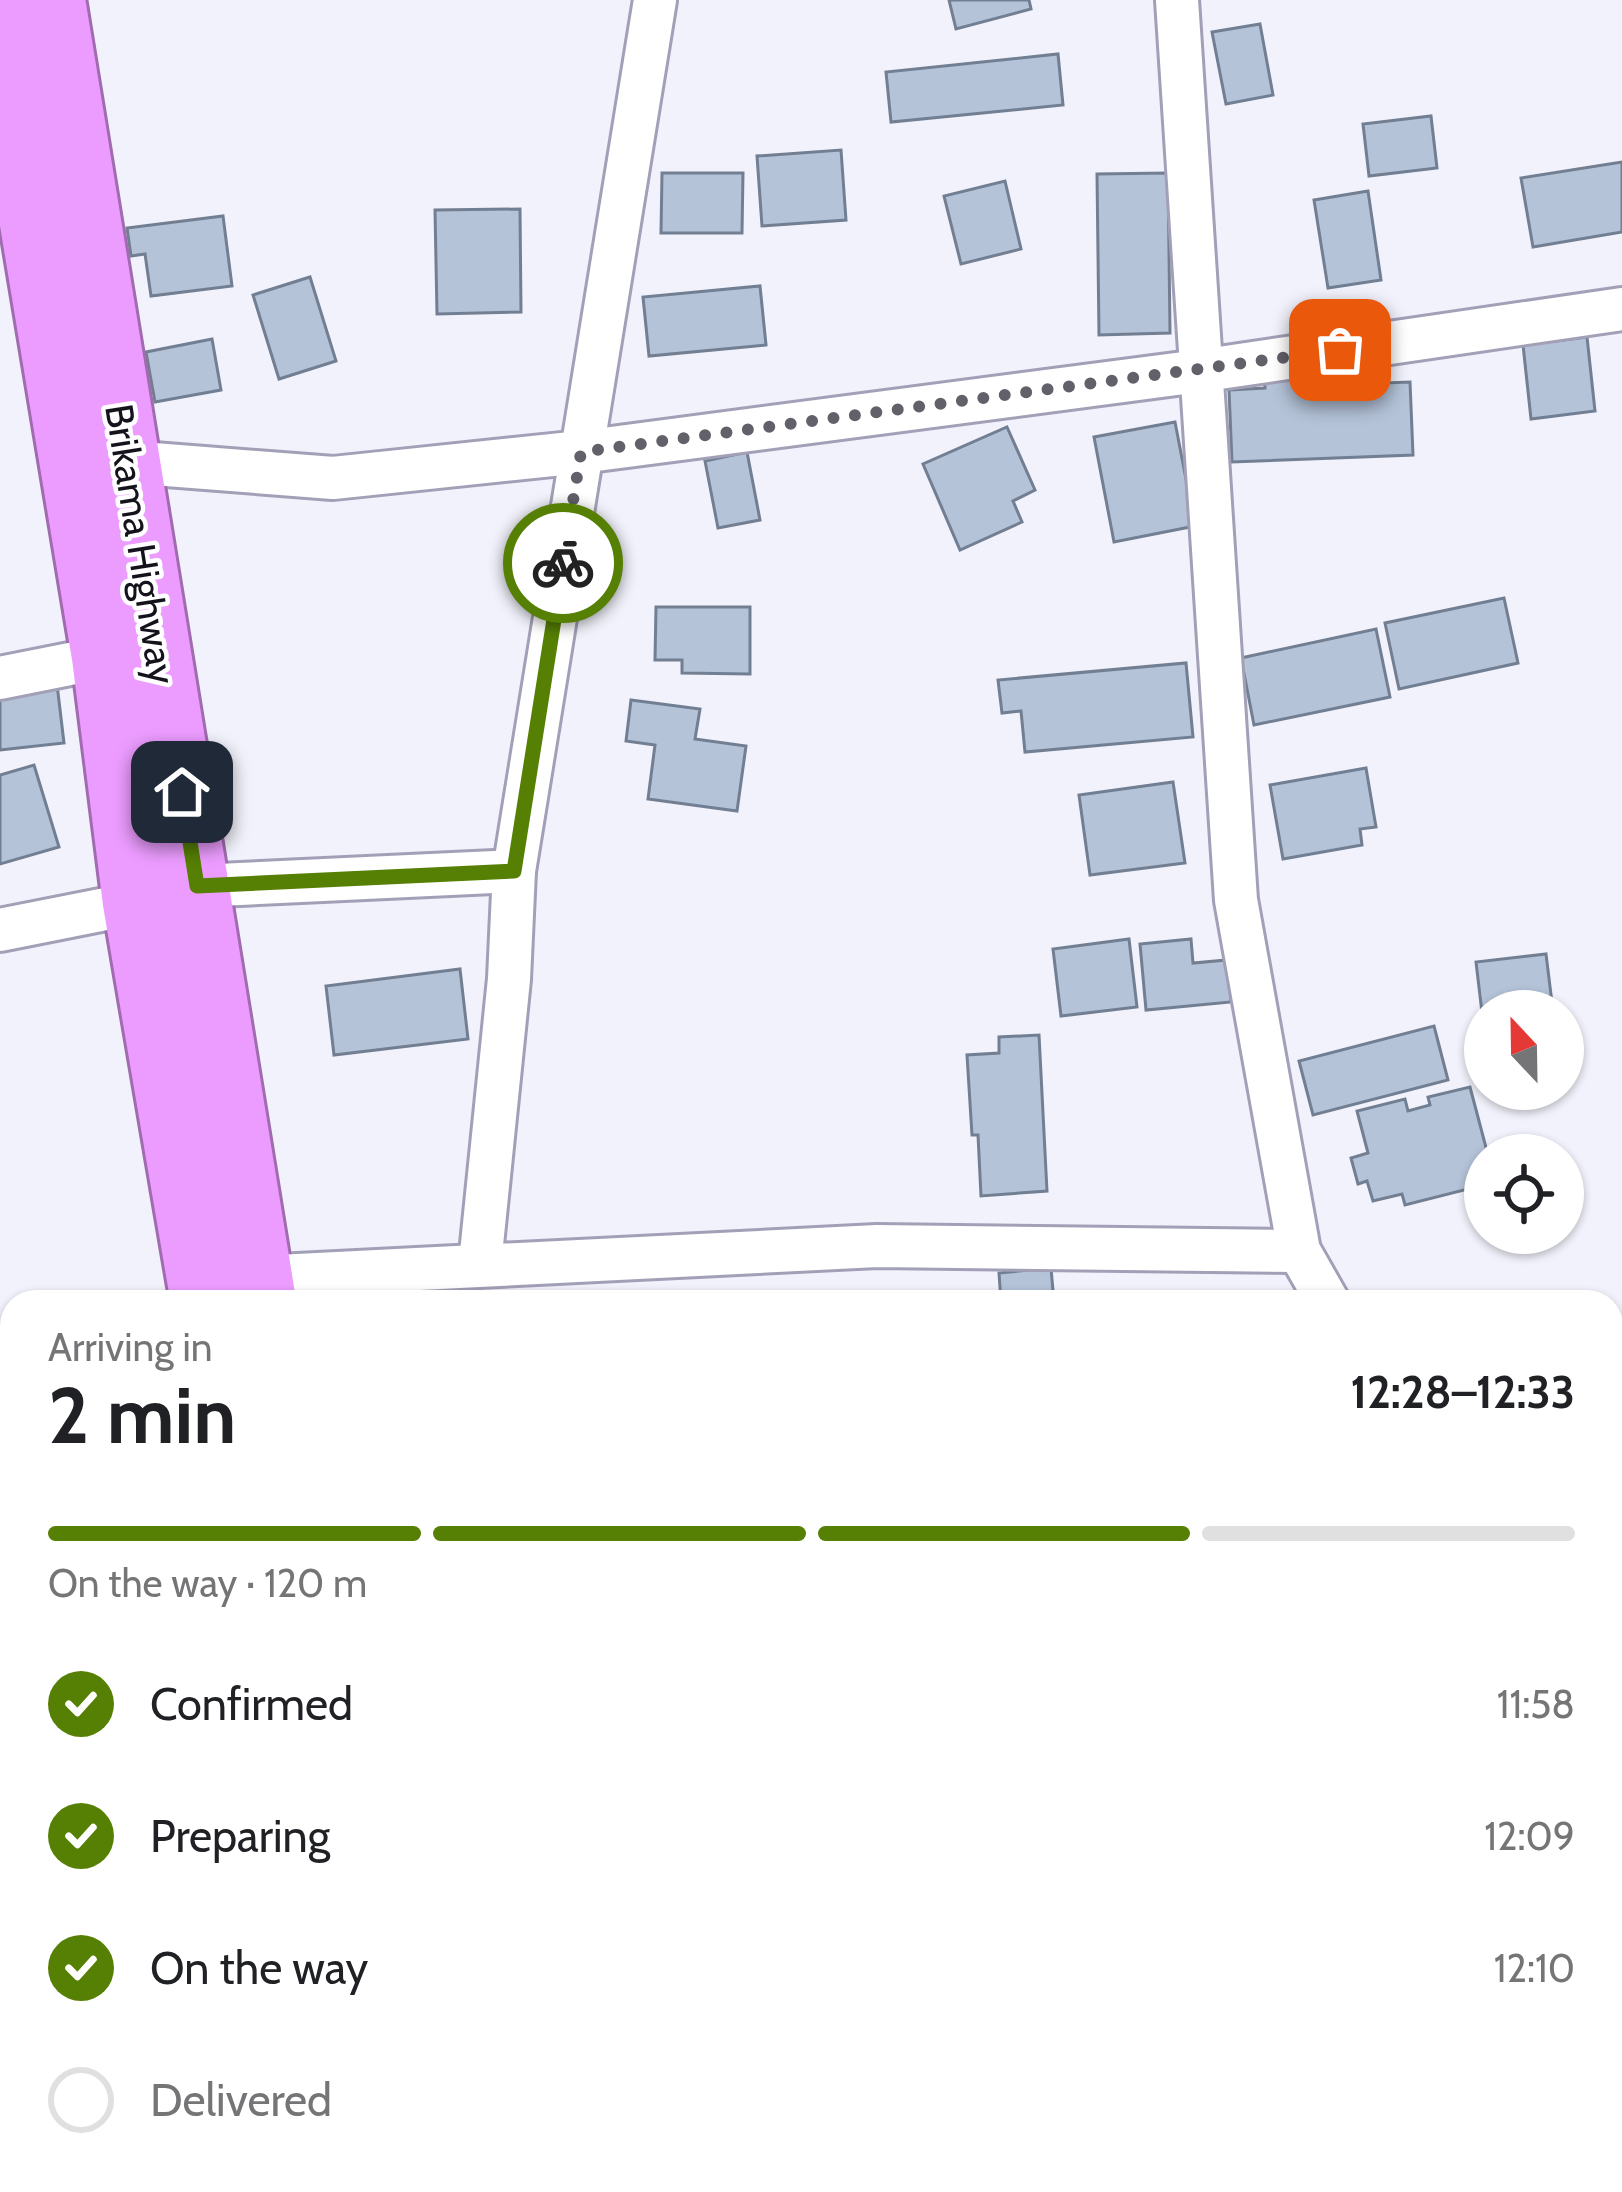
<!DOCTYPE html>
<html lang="en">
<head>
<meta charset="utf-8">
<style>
	body { margin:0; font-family:Cabin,sans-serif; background:#f2f2f2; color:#202124; height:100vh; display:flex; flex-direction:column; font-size:45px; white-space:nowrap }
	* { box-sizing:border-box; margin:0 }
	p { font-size:39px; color:#757577 }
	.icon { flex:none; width:66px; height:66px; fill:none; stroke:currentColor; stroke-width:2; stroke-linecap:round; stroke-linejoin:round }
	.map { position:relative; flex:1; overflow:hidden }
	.drawer { position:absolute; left:0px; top:1290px; width:1623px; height:903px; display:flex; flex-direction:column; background:#fff; border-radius:36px 36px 0 0; box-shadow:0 3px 9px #0004 }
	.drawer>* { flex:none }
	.needle { width:78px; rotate:338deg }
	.tools { position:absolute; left:1464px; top:990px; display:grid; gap:24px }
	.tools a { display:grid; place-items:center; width:120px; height:120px; border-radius:50%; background:#fff; box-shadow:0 3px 9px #0004; font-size:60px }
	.pin { position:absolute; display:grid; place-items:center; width:102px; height:102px; color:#fff; margin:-51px; border-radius:24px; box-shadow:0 6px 18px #0006 }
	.courier { position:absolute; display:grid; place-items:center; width:120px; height:120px; margin:-60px; border:9px solid #568003; border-radius:50%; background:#fff; color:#222; box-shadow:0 3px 15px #0007 }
	.headline em { font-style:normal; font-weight:800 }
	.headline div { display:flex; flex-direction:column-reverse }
	.headline { display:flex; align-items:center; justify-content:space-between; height:204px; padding:0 48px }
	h1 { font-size:78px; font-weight:800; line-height:90px }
	.bar { display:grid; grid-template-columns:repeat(4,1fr); gap:18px 12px; align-content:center; height:144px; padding:0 48px }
	.bar i { height:15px; border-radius:9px; background:#e0e0e0 }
	.bar .on { background:#568003 }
	.bar p { grid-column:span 4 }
	ol { padding:0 48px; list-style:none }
	li { display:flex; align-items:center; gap:36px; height:132px }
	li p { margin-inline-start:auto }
	li .icon { padding:12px; border-radius:50%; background:#568003; color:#fff; stroke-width:4 }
	li:last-child { color:#757577 }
	li i { width:66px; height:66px; border:6px solid #e0e0e0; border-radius:50% }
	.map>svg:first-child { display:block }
</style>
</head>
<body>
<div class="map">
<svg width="1622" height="2192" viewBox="0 0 1622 2192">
	<rect width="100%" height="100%" fill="#f2f2fc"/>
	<g fill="#b4c3d8" stroke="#727f92" stroke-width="3">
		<polygon points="949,0 1029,0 1031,9 956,29"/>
		<polygon points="1260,24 1273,95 1226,104 1212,32"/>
		<polygon points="1058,54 1063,105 891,122 886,72"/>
		<polygon points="1431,116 1437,168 1369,176 1363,124"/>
		<polygon points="841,150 846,220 762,226 757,156"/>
		<polygon points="1622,162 1622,232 1533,247 1521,178"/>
		<polygon points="662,173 743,173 742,233 661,233"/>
		<polygon points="1168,173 1170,333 1099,335 1097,174"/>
		<polygon points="1005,181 1021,249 961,264 944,196"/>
		<polygon points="1368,191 1381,280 1328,288 1314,200"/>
		<polygon points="520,209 521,312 437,314 435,210"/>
		<polygon points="223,216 232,286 151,296 145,254 131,256 127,228"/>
		<polygon points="310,277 336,361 279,379 253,295"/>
		<polygon points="760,286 766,345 649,356 643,297"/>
		<polygon points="1587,337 1595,411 1531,419 1523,345"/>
		<polygon points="212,339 221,390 155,402 146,352"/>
		<polygon points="1302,365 1303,386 1410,382 1413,455 1232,462 1229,390 1265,388 1264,366"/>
		<polygon points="1175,422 1195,526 1114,542 1094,437"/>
		<polygon points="1007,427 1035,490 1013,501 1022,522 960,550 923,464"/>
		<polygon points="747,452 760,520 718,528 705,461"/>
		<polygon points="1504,598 1518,663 1399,689 1385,623"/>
		<polygon points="656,607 750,607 750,674 682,673 682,660 655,660"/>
		<polygon points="1376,629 1390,697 1254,725 1241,658"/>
		<polygon points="1186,663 1193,737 1025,752 1021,711 1002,713 998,680"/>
		<polygon points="56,676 64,743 0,750 0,683"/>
		<polygon points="631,700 700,709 695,739 746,746 737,811 648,799 655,745 626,741"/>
		<polygon points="34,765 59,847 0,864 0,775"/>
		<polygon points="1366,768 1376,827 1360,829 1362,845 1283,859 1270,785"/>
		<polygon points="1173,782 1185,863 1090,875 1079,795"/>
		<polygon points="1129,939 1137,1007 1061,1016 1053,949"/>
		<polygon points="1191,939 1193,963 1227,960 1231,1002 1146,1010 1140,944"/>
		<polygon points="1546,954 1553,1011 1485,1011 1485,1038 1476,962"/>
		<polygon points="460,969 468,1039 334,1055 326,986"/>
		<polygon points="1434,1026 1448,1080 1313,1115 1299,1061"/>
		<polygon points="1039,1035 1047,1191 981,1196 978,1135 972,1135 967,1055 999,1053 999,1037"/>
		<polygon points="1470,1087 1488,1155 1485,1168 1480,1169 1484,1185 1405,1205 1402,1194 1373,1201 1367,1181 1358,1184 1351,1158 1368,1153 1357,1111 1405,1099 1408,1111 1430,1105 1428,1097"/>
		<polygon points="1051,1268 1054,1302 1001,1302 999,1273"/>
		<polygon points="712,2181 790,2181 793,2192 715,2192"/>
		<polygon points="874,2181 934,2181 935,2192 876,2192"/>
		<polygon points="1115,2181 1206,2181 1208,2192 1096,2192 1095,2184"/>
		<polygon points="1278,2181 1279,2192 1220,2192 1219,2186"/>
	</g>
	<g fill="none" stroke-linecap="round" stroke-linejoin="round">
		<g stroke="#a2a0b7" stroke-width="48">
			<g id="street">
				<polyline points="1177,0 1236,900 1299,1251 1328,1302"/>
				<polyline points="128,462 333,478 581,452 1199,371 1622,309"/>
				<polyline points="0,678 105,657"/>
				<polyline points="197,886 514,871"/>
				<polyline points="0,930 136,903"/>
				<polyline points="480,1264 509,979 514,871 655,0"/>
				<polyline points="258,1277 877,1246 1299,1251"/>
				<polyline points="1611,1398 1622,1394"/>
				<polyline points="0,1792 12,1797"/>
				<polyline points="1611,1935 1622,1967"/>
				<polyline points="1611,2004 1622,2003"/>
				<polyline points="669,2181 670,2192"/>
			</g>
		</g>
		<g stroke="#a06caf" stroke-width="72">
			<g id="highway">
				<polyline points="52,0 263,1302"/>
				<polyline points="0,24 105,657 136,903 204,1302"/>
				<polyline points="178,2192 180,2181"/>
				<polyline points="232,2192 233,2181"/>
			</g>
		</g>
		<use href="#street" stroke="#fff" stroke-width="42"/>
		<use href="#highway" stroke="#ec9cff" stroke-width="66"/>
	</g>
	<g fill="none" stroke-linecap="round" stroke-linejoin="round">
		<polyline stroke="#62616a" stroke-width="12" stroke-dasharray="0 21.6" points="563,563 581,452 1340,350"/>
		<polyline stroke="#568003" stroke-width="15" points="182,792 197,886 514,871 563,563"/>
	</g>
	<g text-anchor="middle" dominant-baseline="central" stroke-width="9" stroke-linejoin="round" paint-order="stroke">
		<g font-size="39" fill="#14131b" stroke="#fff">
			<text transform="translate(141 544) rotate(81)">Brikama Highway</text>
		</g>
	</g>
</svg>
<div class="tools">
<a><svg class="needle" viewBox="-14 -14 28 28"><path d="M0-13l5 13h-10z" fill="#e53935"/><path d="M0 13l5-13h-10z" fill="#757577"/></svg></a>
<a><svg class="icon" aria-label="locate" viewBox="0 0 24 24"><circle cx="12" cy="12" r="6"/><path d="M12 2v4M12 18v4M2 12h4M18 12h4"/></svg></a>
</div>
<div class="pin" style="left:1340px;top:350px;background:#ea580c"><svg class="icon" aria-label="bag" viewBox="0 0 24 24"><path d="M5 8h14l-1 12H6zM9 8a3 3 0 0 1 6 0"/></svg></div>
<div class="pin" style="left:182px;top:792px;background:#1f2937"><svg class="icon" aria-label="home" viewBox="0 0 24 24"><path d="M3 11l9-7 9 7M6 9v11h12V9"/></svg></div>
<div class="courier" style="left:563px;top:563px"><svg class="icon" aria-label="bike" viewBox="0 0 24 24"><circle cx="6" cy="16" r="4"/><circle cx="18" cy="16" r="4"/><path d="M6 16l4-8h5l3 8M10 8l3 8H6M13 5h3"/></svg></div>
<section class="drawer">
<div class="headline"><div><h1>2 min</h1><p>Arriving in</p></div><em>12:28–12:33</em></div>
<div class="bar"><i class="on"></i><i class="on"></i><i class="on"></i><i></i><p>On the way · 120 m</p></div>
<ol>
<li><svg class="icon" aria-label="check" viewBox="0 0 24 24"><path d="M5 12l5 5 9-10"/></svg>Confirmed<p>11:58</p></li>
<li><svg class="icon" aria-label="check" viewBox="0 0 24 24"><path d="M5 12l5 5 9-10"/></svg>Preparing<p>12:09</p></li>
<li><svg class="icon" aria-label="check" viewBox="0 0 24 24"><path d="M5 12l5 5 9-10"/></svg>On the way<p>12:10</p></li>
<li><i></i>Delivered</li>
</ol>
</section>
</div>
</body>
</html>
